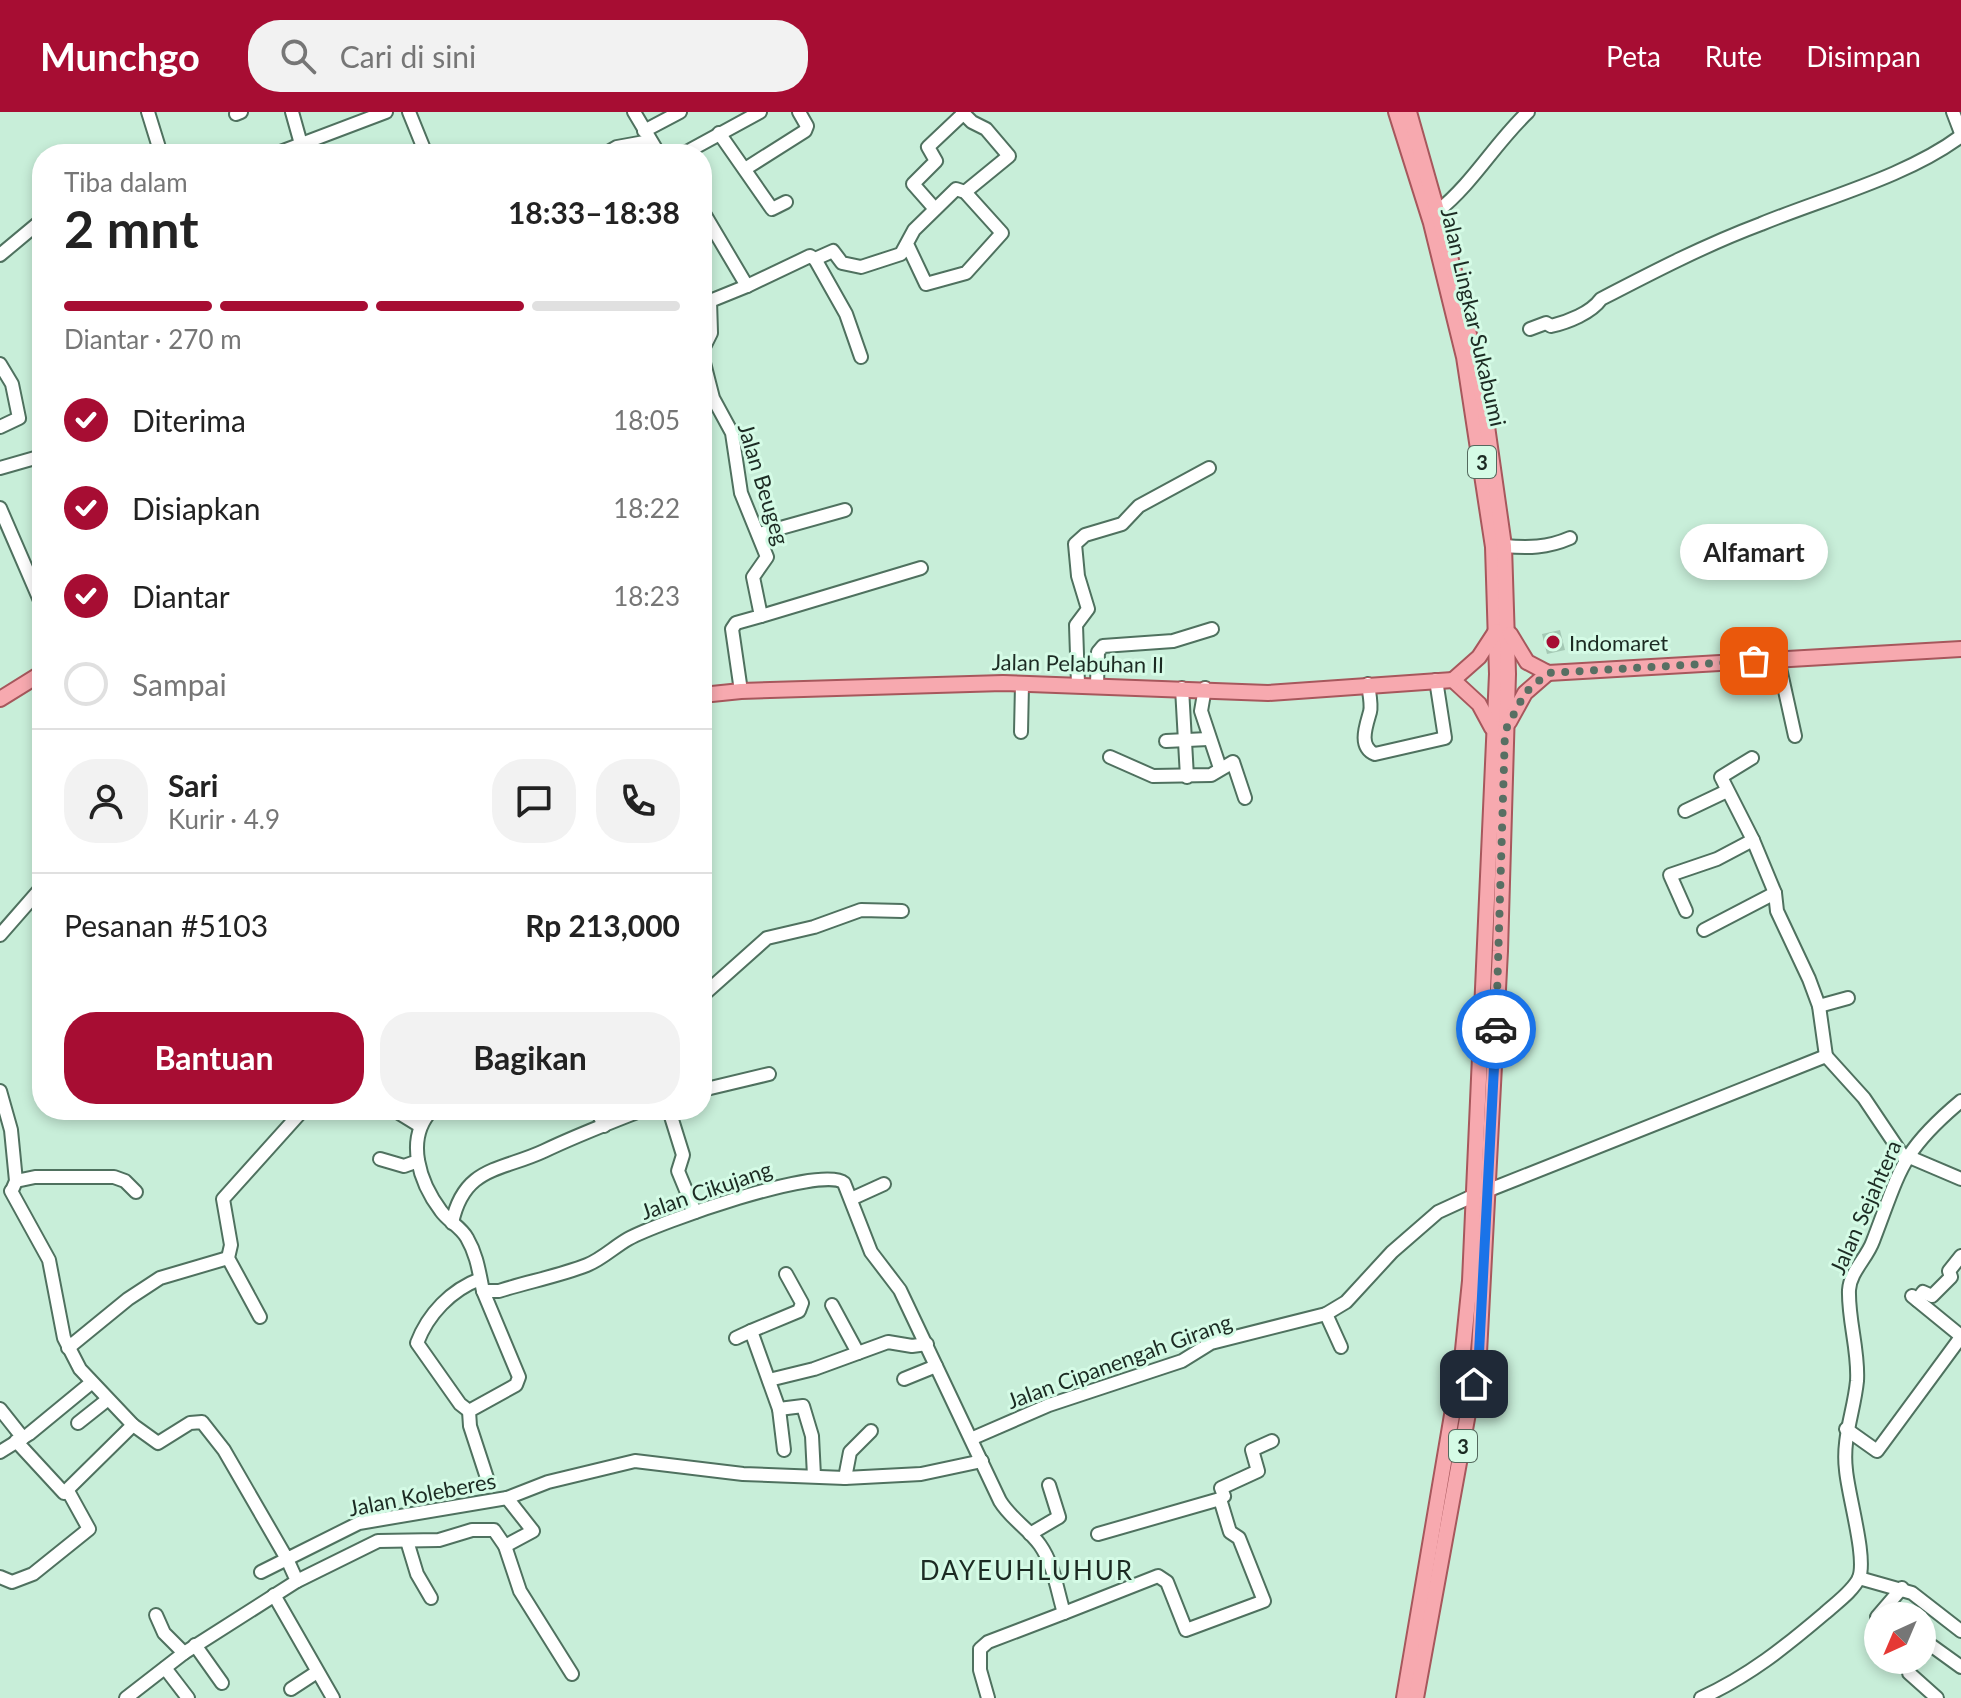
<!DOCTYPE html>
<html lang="id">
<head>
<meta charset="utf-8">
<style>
	body { margin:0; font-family:Lato,sans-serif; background:#f2f2f2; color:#222; height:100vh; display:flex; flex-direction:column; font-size:30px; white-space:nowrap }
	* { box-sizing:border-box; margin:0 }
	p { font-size:26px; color:#767676 }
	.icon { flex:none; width:44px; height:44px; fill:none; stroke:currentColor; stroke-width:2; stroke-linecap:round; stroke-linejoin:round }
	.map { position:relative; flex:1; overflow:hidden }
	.sheet { position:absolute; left:32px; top:32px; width:680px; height:976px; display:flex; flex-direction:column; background:#fff; border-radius:32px; box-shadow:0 4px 12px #0003 }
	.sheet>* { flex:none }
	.needle { width:52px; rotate:224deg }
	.fabs { position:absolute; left:1864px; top:1490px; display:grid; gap:16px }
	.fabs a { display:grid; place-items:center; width:72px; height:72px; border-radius:50%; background:#fff; box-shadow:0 4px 12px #0003; font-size:40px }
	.pin { position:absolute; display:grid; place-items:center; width:68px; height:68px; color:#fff; margin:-34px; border-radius:16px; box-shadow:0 4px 12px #0006 }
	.courier { position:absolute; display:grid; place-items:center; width:80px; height:80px; margin:-40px; border:6px solid #1a73e8; border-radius:50%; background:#fff; color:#222; box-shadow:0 2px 10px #0007 }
	.bubble { position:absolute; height:56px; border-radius:28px; background:#fff; box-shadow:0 4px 12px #0003; font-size:26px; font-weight:700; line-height:56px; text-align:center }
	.headline em { font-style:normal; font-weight:700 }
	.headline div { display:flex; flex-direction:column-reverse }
	.headline { display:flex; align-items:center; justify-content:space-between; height:136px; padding:0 32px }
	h1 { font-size:52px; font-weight:700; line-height:60px }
	.bar { display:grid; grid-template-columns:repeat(4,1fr); gap:12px 8px; align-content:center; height:96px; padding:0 32px }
	.bar i { height:10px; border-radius:6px; background:#e0e0e0 }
	.bar .on { background:#a70d33 }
	.bar p { grid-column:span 4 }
	.line { display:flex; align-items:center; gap:20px; padding:0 32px; border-top:2px solid #e0e0e0 }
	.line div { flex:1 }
	.round { display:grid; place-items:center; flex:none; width:84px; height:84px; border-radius:32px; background:#f2f2f2 }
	ol { padding:0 32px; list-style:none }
	li { display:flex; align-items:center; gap:24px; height:88px }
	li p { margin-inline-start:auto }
	li .icon { padding:8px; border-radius:50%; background:#a70d33; color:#fff; stroke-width:4 }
	li:last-child { color:#767676 }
	li i { width:44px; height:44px; border:4px solid #e0e0e0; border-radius:50% }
	.button { display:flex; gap:16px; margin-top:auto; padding:16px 32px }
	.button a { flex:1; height:92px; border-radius:32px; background:#a70d33; color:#fff; font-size:32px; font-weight:700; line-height:92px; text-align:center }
	.button a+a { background:#f2f2f2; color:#222 }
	header { display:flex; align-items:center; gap:48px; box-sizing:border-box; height:112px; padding:0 40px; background:#a70d33; color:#fff }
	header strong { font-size:38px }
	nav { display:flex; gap:44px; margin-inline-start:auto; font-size:28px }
	.search { width:560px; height:72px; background:#f2f2f2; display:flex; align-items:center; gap:20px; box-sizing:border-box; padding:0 28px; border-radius:32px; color:#767676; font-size:30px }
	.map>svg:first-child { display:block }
</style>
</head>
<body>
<header>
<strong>Munchgo</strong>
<div class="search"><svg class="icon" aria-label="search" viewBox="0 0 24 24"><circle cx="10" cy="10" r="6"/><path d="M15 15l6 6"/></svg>Cari di sini</div>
<nav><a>Peta</a><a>Rute</a><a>Disimpan</a></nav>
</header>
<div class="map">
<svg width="1961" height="1586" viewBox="0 0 1961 1586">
	<rect width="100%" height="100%" fill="#c8eed9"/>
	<g fill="#a4c8b4">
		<polygon points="1560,518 1565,538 1547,542 1542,522"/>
		<polygon points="1763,564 1765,580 1747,583 1744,567"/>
	</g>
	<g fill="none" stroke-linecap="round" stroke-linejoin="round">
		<g stroke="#4f715f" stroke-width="16">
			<g id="minor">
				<polyline points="148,0 161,42"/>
				<polyline points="292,0 301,32"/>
				<polyline points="409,0 426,42"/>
				<polyline points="634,0 659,42"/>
				<polyline points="962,0 972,10 986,17 1009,44 965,80"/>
				<polyline points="1953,0 1961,21"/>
				<polyline points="236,2 241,0"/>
				<polyline points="644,19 680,0"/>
				<polyline points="719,21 772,97 786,90"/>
				<polyline points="275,42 386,0"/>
				<polyline points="605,42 617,35 650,29"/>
				<polyline points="683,42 760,0"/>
				<polyline points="745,57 805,19 807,14 799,0"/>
				<polyline points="935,97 913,72 936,49 928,35 963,2"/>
				<polyline points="702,98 747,174 710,189 711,221 704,235 703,247 713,286 732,321 741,381 767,445 753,465 761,504 736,511 732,517 741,579"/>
				<path d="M1438,99C1474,70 1495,31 1528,0"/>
				<polyline points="0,143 42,108"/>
				<polyline points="815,147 846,202 861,245"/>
				<polyline points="747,174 810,144 815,147 833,139 842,151 861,155 901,142 914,118 956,77 965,80 1002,121 966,161 926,172 908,134"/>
				<path d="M1530,217L1546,211L1551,214C1568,210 1591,201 1601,187C1653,160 1705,133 1761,112C1824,86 1906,65 1961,24"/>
				<polyline points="0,252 12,272 19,306 0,315"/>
				<polyline points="0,356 42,344"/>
				<polyline points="0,396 42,493"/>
				<polyline points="759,422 845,398"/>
				<path d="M1504,434C1528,436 1547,436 1570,426"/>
				<polyline points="761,504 921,456"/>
				<polyline points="1778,547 1795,624"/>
				<polyline points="1078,572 1076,513 1088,497 1078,464 1075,432 1085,423 1122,412 1139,394 1209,356"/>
				<polyline points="1097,572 1098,540 1103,534 1173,529 1212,517"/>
				<path d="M1368,572C1369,580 1372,593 1370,600C1366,614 1358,635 1375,642L1445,626L1436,568"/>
				<polyline points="1182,576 1187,665"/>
				<polyline points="1205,576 1201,599 1220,656"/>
				<polyline points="1021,620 1022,572"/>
				<polyline points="1166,629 1208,627"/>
				<polyline points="1110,645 1153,664 1211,663 1233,650 1245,686"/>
				<polyline points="1752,646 1721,665 1753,728 1775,781 1777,799 1809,867 1819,894 1826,944"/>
				<polyline points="1685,699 1727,679"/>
				<polyline points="1686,799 1670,763 1717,747 1753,728"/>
				<polyline points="1704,818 1775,781"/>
				<polyline points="0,823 42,775"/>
				<polyline points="702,884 767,826 814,815 861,798 902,799"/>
				<polyline points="1819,894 1848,886"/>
				<polyline points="702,978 769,962"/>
				<polyline points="0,979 11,1018 16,1069 13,1076"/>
				<polyline points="394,998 420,1014"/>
				<path d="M432,998C404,1027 420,1071 441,1099C448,1109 461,1115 467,1126C477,1143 479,1160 483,1179H499C527,1170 559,1164 587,1153C602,1147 614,1135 628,1127C657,1111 822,1052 844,1071L871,1140L900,1178L1000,1389C1011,1407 1028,1416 1040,1433C1054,1453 1057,1478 1064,1501L988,1530L980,1537V1558L988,1586"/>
				<polyline points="597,998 604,1014"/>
				<polyline points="669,998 683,1043 678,1059 695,1100"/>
				<polyline points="1907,1044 1961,1067"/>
				<polyline points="380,1047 404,1054 418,1049"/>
				<polyline points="16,1069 35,1065 114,1065 125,1069 136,1080"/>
				<polyline points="1489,1078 1826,944 1864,986 1905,1047"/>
				<polyline points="11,1079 49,1148 64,1226 80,1257 133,1313 158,1331 190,1311 202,1310 224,1338 287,1447 359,1411 507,1386 548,1370 635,1349 743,1362 845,1366 921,1362 982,1349"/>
				<polyline points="851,1087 884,1072"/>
				<path d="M452,1111C464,1054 501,1059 544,1039C575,1024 609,1011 642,998"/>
				<polyline points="483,1179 519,1265 516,1273 469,1299 470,1314 487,1366"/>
				<polyline points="1912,1184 1961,1224"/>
				<polyline points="1917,1188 1923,1180 1932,1184 1951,1165 1949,1159 1961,1144"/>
				<polyline points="832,1193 858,1241"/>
				<polyline points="1326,1202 1341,1235"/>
				<polyline points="260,1205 228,1146 231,1133 223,1087 303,998"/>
				<polyline points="751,1219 799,1199 802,1191 786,1162"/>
				<polyline points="736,1226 751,1219 779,1297 803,1294 812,1324 814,1364"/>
				<polyline points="68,1236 128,1187 160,1166 228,1146"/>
				<polyline points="904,1267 936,1254"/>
				<polyline points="769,1268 814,1257 888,1230 912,1234 927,1232"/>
				<polyline points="0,1297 23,1326"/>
				<polyline points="779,1297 784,1338"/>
				<path d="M469,1299L460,1292L417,1231C428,1202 451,1178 480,1167"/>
				<polyline points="78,1311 107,1288"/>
				<polyline points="1846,1317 1877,1339 1961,1225"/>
				<polyline points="973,1326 1049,1293 1182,1249 1211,1231 1326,1202 1346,1190 1392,1140 1438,1100 1475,1083"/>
				<polyline points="16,1329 64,1381 133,1313"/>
				<polyline points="0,1340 29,1322 91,1271"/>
				<polyline points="845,1366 850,1340 871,1319"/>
				<polyline points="1030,1422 1059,1405 1049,1373"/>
				<polyline points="1098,1422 1220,1387 1224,1384 1221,1376 1258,1359 1252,1338 1272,1329"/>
				<polyline points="407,1429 417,1462 431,1486"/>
				<polyline points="505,1434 533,1419 507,1386"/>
				<polyline points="0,1465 12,1470 33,1462 89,1417 68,1379"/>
				<polyline points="1859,1466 1912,1481 1961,1519"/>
				<polyline points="297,1469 378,1429 439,1428 472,1418 494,1418 505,1434 520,1479 572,1562"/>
				<polyline points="274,1483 333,1586"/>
				<polyline points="1064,1501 1158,1464 1167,1470 1186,1518 1264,1489 1239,1426 1230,1420 1220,1387"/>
				<polyline points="156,1503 164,1521 184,1541"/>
				<polyline points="1878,1513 1877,1505 1902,1476"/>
				<polyline points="195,1533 222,1571"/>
				<polyline points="1932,1534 1961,1555"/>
				<polyline points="165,1556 188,1586"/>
				<polyline points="1909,1561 1937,1586"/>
				<polyline points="291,1577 317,1560"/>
				<polyline points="126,1586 184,1541 297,1469 287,1447 261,1460"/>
				<path d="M1701,1586C1749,1564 1785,1535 1825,1501C1836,1491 1853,1479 1859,1466C1867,1446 1848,1383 1846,1358C1842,1326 1854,1300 1857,1269C1859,1239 1848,1208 1849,1178C1850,1160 1867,1146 1873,1129C1900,1059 1900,1040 1961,989"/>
			</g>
		</g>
		<g stroke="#a7575c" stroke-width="18">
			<g id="major">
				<polyline points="1396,0 1431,111 1464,245 1493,435 1497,562 1470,1169 1463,1238 1404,1586"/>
				<polyline points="1409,0 1460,180 1484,293 1504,434 1508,562 1500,839 1479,1241 1416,1586"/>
				<polyline points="1510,522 1527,550 1548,561 1961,537"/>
				<polyline points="1453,568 1479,592 1492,616"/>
				<polyline points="1453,568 1479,545 1496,519"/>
				<polyline points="702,583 741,579 1003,571 1268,581 1453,568"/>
				<polyline points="0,587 42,561"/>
				<polyline points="1509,610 1525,581 1548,561"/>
			</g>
		</g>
		<use href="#minor" stroke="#fff" stroke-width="12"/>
		<use href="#major" stroke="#f7a9af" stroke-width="14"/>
	</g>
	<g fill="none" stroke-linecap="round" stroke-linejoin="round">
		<polyline stroke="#586f63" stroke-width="8" stroke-dasharray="0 14.4" points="1496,917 1505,619 1525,581 1548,561 1754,549"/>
		<polyline stroke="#1a73e8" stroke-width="10" points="1474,1272 1479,1241 1496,917"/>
	</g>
	<circle fill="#a70d33" stroke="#d5fbe6" stroke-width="3" cx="1553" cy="530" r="8"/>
	<g text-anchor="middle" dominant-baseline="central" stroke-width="6" stroke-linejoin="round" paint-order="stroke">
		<g fill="#d5fbe6" stroke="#54695e" stroke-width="2">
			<rect x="1468" y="334" width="28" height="32" rx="6"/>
			<rect x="1449" y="1318" width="28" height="32" rx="6"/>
		</g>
		<g font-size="20" font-weight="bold" fill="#1c2b23">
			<text x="1482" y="350">3</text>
			<text x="1463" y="1334">3</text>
		</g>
		<g font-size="22" fill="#1c2b23" stroke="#d5fbe6">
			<text transform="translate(1474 205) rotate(77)">Jalan Lingkar Sukabumi</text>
			<text transform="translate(764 372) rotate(73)">Jalan Beugeg</text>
			<text transform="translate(1078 551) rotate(1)">Jalan Pelabuhan II</text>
			<text transform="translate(706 1078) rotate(-19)">Jalan Cikujang</text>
			<text transform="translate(1865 1095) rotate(-66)">Jalan Sejahtera</text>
			<text transform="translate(1119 1249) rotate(-20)">Jalan Cipanengah Girang</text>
			<text transform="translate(422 1382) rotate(-11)">Jalan Koleberes</text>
		</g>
		<g font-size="22" fill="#1c2b23" stroke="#d5fbe6" text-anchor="start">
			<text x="1569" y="530">Indomaret</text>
		</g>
		<g font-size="26" letter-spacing="2" fill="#1c2b23" stroke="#d5fbe6">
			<text x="1027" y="1458">DAYEUHLUHUR</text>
		</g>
	</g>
</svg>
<div class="fabs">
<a><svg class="needle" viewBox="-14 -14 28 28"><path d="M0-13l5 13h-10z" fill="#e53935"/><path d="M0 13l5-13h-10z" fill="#767676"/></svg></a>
</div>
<div class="pin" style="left:1754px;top:549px;background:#ea580c"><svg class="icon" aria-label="bag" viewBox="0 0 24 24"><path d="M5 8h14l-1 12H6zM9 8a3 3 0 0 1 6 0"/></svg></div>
<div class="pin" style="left:1474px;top:1272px;background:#1f2937"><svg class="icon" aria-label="home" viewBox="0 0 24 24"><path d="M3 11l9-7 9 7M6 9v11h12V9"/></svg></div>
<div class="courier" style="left:1496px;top:917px"><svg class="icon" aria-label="car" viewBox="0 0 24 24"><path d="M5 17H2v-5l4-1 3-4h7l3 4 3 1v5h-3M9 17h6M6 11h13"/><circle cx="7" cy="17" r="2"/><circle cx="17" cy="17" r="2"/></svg></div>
<div class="bubble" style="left:1680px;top:412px;width:148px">Alfamart</div>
<section class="sheet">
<div class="headline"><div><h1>2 mnt</h1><p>Tiba dalam</p></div><em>18:33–18:38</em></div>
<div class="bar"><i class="on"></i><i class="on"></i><i class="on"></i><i></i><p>Diantar · 270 m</p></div>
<ol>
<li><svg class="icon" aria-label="check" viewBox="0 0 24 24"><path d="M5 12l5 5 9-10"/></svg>Diterima<p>18:05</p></li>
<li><svg class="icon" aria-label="check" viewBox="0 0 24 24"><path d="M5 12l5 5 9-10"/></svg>Disiapkan<p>18:22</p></li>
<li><svg class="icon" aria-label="check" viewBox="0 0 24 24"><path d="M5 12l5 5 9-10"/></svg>Diantar<p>18:23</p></li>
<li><i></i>Sampai</li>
</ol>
<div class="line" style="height:144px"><a class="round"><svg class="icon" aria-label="person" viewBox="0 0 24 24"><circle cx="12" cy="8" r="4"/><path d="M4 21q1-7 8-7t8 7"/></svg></a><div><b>Sari</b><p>Kurir · 4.9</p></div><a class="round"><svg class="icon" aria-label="chat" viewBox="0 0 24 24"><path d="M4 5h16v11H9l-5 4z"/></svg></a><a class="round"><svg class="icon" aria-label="phone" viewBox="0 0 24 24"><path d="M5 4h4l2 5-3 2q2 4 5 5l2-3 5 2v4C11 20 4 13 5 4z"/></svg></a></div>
<div class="line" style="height:104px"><div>Pesanan #5103</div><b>Rp 213,000</b></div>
<div class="button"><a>Bantuan</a><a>Bagikan</a></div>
</section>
</div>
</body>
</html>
